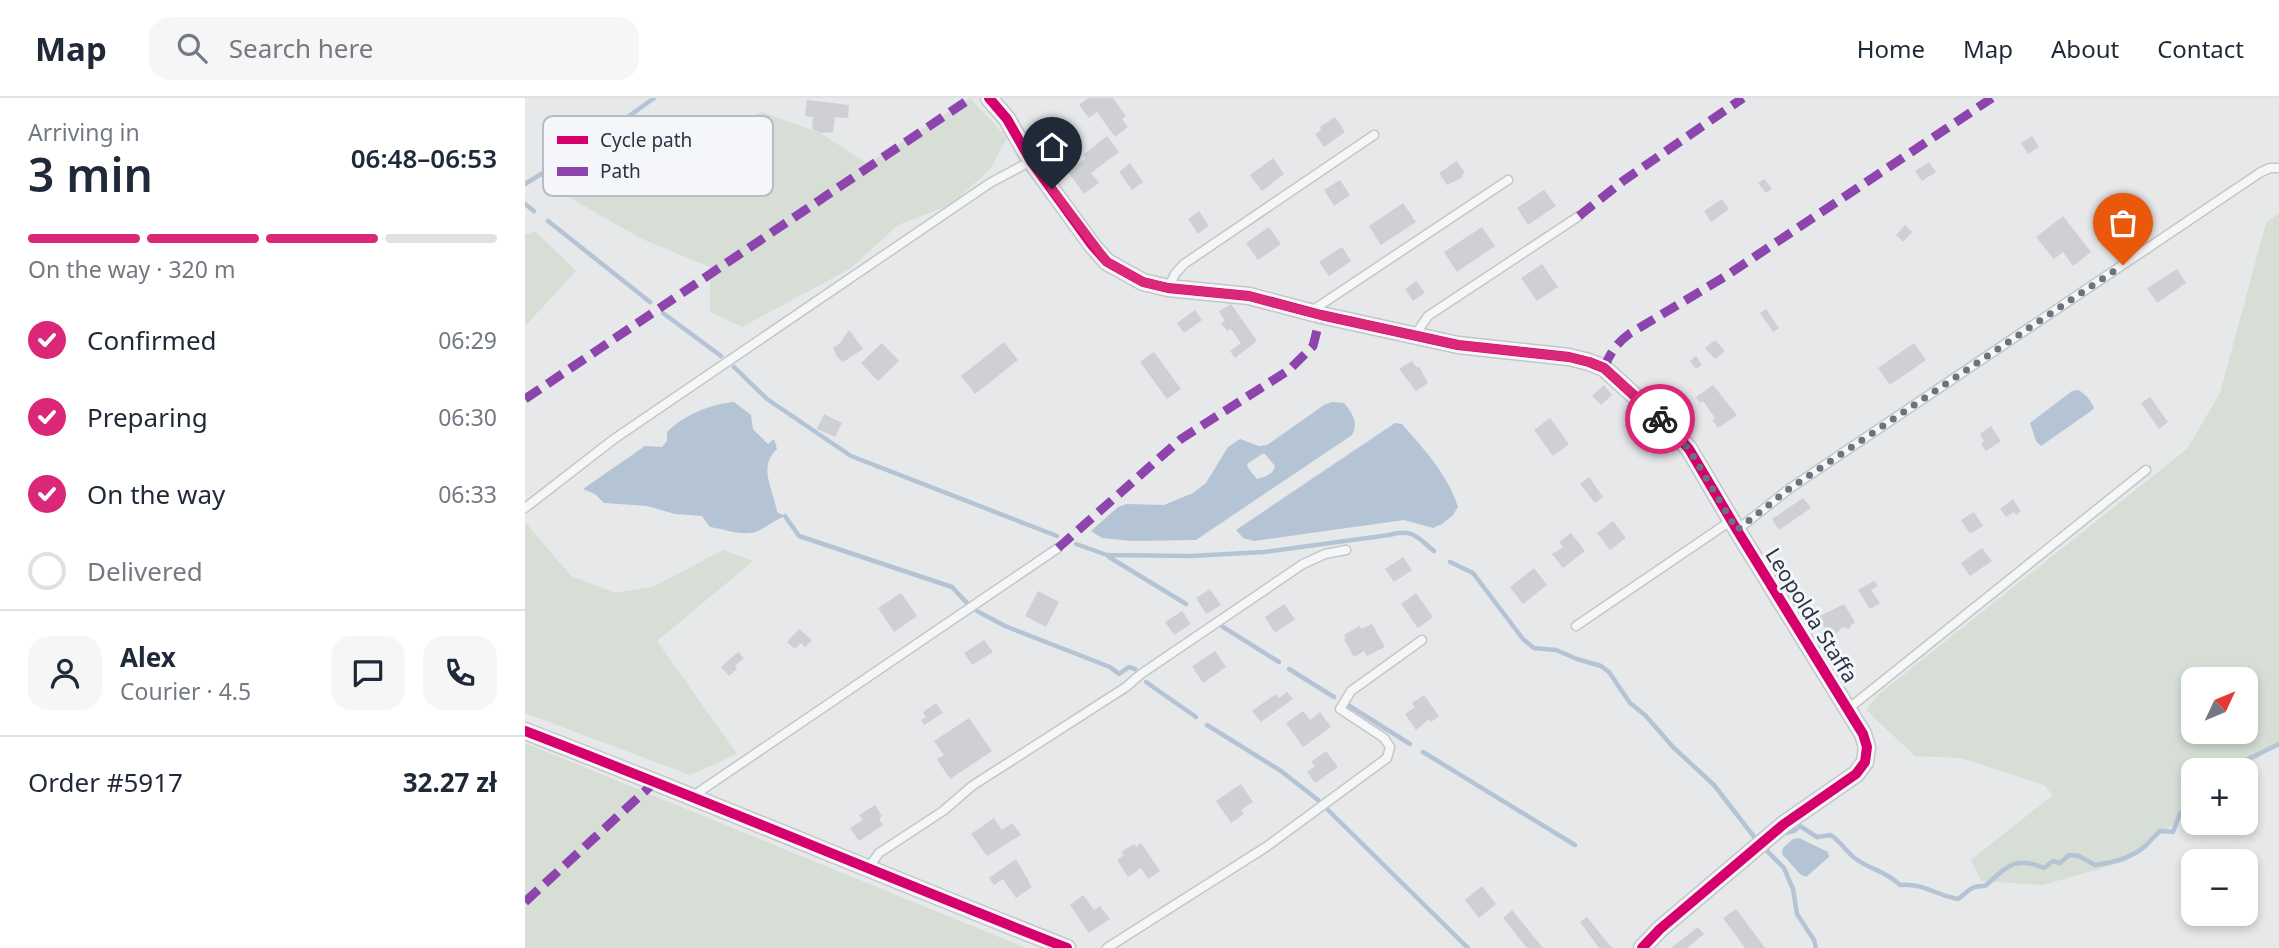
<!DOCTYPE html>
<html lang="en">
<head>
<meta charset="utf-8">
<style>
	body { margin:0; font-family:"Noto Sans",sans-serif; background:#f6f6f7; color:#1f2937; height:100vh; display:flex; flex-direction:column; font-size:26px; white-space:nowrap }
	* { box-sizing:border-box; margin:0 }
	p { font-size:23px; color:#747a83 }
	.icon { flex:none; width:38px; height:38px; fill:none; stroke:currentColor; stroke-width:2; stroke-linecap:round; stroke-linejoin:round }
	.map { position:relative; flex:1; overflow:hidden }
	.details { display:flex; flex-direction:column; background:#fff; width:525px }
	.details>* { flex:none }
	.needle { width:46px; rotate:46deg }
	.tools { position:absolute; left:1656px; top:569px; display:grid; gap:14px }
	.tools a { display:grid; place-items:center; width:77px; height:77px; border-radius:14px; background:#fff; box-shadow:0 4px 10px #0003; font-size:35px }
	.pin { position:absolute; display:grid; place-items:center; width:60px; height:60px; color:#fff; margin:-72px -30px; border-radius:50% 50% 50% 0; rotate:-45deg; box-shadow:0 0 7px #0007 }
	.pin .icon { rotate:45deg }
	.courier { position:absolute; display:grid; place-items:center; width:70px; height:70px; margin:-35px; border:5px solid #db2777; border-radius:50%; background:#fff; color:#222; box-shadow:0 2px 9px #0007 }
	.overview em { font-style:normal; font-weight:600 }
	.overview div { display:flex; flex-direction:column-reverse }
	.overview { display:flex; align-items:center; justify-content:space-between; height:119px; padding:0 28px }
	h1 { font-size:46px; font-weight:600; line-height:52px }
	.bar { display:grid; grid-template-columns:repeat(4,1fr); gap:10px 7px; align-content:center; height:84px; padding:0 28px }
	.bar i { height:9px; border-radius:5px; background:#e0e1e3 }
	.bar .current { background:#db2777 }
	.bar p { grid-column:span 4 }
	.line { display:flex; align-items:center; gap:18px; padding:0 28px; border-top:2px solid #e0e1e3 }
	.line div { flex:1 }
	.round { display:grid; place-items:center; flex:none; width:74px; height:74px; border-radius:21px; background:#f6f6f7 }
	ol { padding:0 28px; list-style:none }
	li { display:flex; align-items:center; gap:21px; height:77px }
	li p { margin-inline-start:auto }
	li .icon { padding:7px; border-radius:50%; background:#db2777; color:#fff; stroke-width:4 }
	li:last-child { color:#747a83 }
	li i { width:38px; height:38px; border:4px solid #e0e1e3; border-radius:50% }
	header { display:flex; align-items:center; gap:42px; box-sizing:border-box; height:98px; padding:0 35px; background:#fff; border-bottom:2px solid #e0e1e3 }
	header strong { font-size:33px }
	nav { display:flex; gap:38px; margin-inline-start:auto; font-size:24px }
	.search { width:490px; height:63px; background:#f6f6f7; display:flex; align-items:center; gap:18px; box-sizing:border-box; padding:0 24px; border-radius:21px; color:#747a83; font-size:26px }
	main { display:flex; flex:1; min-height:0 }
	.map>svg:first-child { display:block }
</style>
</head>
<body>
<header>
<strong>Map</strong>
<div class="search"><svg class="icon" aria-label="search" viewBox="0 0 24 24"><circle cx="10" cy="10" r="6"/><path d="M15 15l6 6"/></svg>Search here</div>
<nav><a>Home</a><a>Map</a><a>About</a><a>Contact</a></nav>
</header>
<main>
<section class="details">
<div class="overview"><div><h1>3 min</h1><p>Arriving in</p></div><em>06:48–06:53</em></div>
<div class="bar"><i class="current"></i><i class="current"></i><i class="current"></i><i></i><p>On the way · 320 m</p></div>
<ol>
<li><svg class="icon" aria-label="check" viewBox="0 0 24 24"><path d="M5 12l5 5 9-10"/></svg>Confirmed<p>06:29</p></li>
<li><svg class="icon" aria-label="check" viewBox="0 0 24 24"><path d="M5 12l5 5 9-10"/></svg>Preparing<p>06:30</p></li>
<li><svg class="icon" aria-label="check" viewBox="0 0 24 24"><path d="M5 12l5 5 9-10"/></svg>On the way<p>06:33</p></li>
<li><i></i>Delivered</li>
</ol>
<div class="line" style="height:126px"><a class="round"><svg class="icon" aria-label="person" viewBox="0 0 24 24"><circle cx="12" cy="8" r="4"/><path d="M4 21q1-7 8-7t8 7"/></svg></a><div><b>Alex</b><p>Courier · 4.5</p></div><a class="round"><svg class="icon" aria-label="chat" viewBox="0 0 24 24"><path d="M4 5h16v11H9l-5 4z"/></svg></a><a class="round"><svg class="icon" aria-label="phone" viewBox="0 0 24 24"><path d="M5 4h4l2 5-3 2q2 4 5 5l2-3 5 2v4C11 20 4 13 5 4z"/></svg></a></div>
<div class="line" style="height:91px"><div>Order #5917</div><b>32.27 zł</b></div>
</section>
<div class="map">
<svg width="1754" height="850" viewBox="0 0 1754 850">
	<rect width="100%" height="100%" fill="#e6e8ea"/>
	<g fill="#d6ded6" fill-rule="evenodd">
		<polygon points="445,0 482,40 466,70 427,106 373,127 326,170 217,229 185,214 185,169 117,141 40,97 237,14 295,35 343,66"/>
		<path d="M1754,115V644L1718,672H1668V711L1601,763L1518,787L1456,783L1446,762L1528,697L1519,687L1436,660L1390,658L1341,612L1354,596L1662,351L1695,295L1741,125ZM1720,581V634H1668V581Z"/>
		<polygon points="10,133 51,173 0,228 0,137"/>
		<polygon points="0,424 46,478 90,495 128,489 198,452 228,463 132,543 212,656 165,677 0,615"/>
		<polygon points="0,645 501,850 0,850"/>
	</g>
	<g fill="#b4c4d5" fill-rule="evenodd">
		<path d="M1553,292C1561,296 1565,302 1569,310L1566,313L1516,348L1511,343L1505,325L1547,293Z"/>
		<path d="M209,304L226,317L228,331L243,346L249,341L252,351C232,369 249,393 252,414L260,418C250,422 244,427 235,432C221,440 200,431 185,429L177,418L150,416L122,408L79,405L70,396L58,391L120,348L137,349L142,343V334C159,317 185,306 209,304Z"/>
		<path d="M807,304L819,305C827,315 834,324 827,337L671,442L606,443L577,440L566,433L593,409L602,406L639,407L668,395L681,385L703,349L715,341L734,348L742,347L799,307ZM737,356H740L750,368C748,377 740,379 732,381L723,370L722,366Z"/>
		<path d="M870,325L877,326C899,351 923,377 933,409L928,417L917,426L908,430L879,422L729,443L718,440L711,432Z"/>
		<polygon points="1274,740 1303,754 1304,759 1281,779 1275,776 1257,756 1258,750 1268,741"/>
	</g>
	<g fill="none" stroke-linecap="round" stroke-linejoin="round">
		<g stroke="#b4c4d5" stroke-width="4.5">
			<polyline points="0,86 70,43 129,0"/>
			<polyline points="0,106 9,113"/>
			<polyline points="23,123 125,204"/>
			<polyline points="138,215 196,258"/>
			<polyline points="209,269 242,301 326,358 532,438"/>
			<polyline points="260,418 274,438 427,489 442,505"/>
			<path d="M551,446L582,457L666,458L739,454L864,437C887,430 892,439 909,453"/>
			<polyline points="584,459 661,506"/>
			<polyline points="925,464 948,475 998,541 1009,550 1031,552 1052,561 1076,568 1084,574 1105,605 1120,617 1148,649 1189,687 1230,740"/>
			<polyline points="452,513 480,528 585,569 594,576 604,569 610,571"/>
			<polyline points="698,529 754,564"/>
			<polyline points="764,571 809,599"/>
			<polyline points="621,584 671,619"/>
			<polyline points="823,607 885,646"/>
			<polyline points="682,627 756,673 793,702"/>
			<polyline points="898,654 1050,747"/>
			<polyline points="1704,672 1713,672"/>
			<polyline points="1714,672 1721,662 1754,646"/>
			<polyline points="803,712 943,850"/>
			<path d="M1260,735L1269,733L1275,728L1292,739L1306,737C1316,744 1322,755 1331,761C1346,772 1361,773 1375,787C1399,785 1410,797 1433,801C1443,794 1446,787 1460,788C1482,769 1489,757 1519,770L1528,763L1535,765L1544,757L1554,758L1570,767C1586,765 1606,760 1619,749C1625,744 1629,738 1635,733L1648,734L1655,715L1668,710"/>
			<polyline points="1245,747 1241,752 1259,770 1268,791 1272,816 1289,842 1291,850"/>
		</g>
	</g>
	<g fill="#ced0d3">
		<polygon points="563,0 588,0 601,18 597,21 603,29 590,39 572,14 564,20 554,7"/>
		<polygon points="282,2 324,7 323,20 310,19 308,34 296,35 287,31 288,19 280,18"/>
		<polygon points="810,19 820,34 799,49 790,36 796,32 795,29"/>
		<polygon points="509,27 525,50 515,57 499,34"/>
		<polygon points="582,38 594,54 566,75 574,85 559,96 543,74 561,60 558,57"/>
		<polygon points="1507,38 1514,49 1503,56 1496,45"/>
		<polygon points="748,60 759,76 737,93 725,77"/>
		<polygon points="932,63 940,75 937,77 938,79 922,87 914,75"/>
		<polygon points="1404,64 1411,74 1397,83 1390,73"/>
		<polygon points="605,65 618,84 607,92 594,74"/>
		<polygon points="1239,81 1247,91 1241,95 1233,85"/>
		<polygon points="815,82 825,97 809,108 799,92"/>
		<polygon points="1019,92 1031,108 1003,127 992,110"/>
		<polygon points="1197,101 1204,111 1186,124 1179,113"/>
		<polygon points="878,105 891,124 856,147 844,128"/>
		<polygon points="674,113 684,128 673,136 663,121"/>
		<polygon points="1538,118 1566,154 1548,168 1538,154 1529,161 1511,139"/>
		<polygon points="1380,127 1387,134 1378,144 1371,137"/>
		<polygon points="744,129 756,146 733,162 721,145"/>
		<polygon points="957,129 970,148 932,174 919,154"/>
		<polygon points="817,149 826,163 804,178 794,164"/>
		<polygon points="1017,166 1033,189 1012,203 996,180"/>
		<polygon points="1652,171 1661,185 1632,205 1622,190"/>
		<polygon points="891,183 900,195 888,203 880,191"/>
		<polygon points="706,206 732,243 710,260 705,253 716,245 706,231 702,233 696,225 700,223 694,213"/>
		<polygon points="1241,211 1254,230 1248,234 1235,215"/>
		<polygon points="670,212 677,222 659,235 652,225"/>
		<polygon points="323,233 325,233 338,251 318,264 312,259 308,250 316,244"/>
		<polygon points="1190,242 1200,253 1190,261 1180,250"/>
		<polygon points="479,244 493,262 450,296 436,278"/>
		<polygon points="357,245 374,263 353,283 336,265"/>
		<polygon points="1389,245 1401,262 1365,287 1353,270"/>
		<polygon points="629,254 656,291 642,301 615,264"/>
		<polygon points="1171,258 1177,267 1171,271 1165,263"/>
		<polygon points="887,263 892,270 894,268 903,285 891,293 874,271"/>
		<polygon points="1079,287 1087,297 1076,307 1067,298"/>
		<polygon points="1188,287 1212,317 1193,330 1187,322 1190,320 1178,303 1175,305 1171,299"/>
		<polygon points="1625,299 1643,324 1634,331 1616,305"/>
		<polygon points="299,316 317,325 310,339 292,331"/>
		<polygon points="1025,320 1044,346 1028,358 1009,332"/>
		<polygon points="1466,328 1476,343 1461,353 1456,346 1459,343 1455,336"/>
		<polygon points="1064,379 1078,399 1070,405 1055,386"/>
		<polygon points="1278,400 1286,410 1254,432 1247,421"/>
		<polygon points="1488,401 1496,413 1491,417 1489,414 1481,419 1475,411"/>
		<polygon points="1449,414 1458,428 1445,436 1436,422"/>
		<polygon points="1088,423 1101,440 1085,452 1072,435"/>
		<polygon points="1046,435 1060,453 1038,470 1027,456 1038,449 1034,444"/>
		<polygon points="1457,450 1467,463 1445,478 1436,465"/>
		<polygon points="878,459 887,472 869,484 860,471"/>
		<polygon points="1009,470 1022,487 998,506 985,489"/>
		<polygon points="1349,483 1353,488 1346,492 1355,505 1345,511 1333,492"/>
		<polygon points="685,491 696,507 681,516 671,500"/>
		<polygon points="513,493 534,504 521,529 500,518"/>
		<polygon points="376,495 392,518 369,534 353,510"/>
		<polygon points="891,495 908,519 893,530 876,506"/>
		<polygon points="759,506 770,521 750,535 740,519"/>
		<polygon points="1319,506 1330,524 1326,527 1325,531 1318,529 1306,540 1293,519"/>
		<polygon points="657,513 666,526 649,537 640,524"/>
		<polygon points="847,526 860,549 842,558 839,553 829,559 819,541 821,540 819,537 835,528 836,531"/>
		<polygon points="274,531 287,542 280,549 276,545 270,551 262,544"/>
		<polygon points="459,542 468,554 447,567 439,555"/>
		<polygon points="690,553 701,569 678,585 667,568"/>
		<polygon points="213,554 219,560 210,568 212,571 204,578 196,569"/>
		<polygon points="762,594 768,601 736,624 727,613 751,596 754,600"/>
		<polygon points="899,597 914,618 906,624 904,621 891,632 880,616 890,609 887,605"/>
		<polygon points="411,605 418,615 399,627 396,622 401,619 398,614"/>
		<polygon points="778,613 785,622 795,614 806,629 778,649 761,625"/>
		<polygon points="444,620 467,653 425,681 412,661 419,657 409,643"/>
		<polygon points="801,653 813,669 790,685 782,674 790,668 786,664"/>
		<polygon points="716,686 728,704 716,712 719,716 706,725 691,703"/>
		<polygon points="350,707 357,718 354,721 358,727 334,743 325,730 338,722 334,717"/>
		<polygon points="469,720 477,732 487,725 496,737 462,758 446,736"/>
		<polygon points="616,745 635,773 623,781 616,770 603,779 592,762 599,757 596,754 609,746 611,749"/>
		<polygon points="491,761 507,789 491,800 478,781 469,787 464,780"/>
		<polygon points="957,788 971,806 954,820 940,802"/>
		<polygon points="558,797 569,812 575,808 585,821 564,835 545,807"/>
		<polygon points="1211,811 1240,850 1220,850 1198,820"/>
		<polygon points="987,812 1018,850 1002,850 978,820"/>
		<polygon points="1062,819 1081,843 1088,850 1074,850 1055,824"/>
		<polygon points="1173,829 1179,836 1162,850 1146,850"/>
	</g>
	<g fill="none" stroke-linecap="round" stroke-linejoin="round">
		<g stroke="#c4c6c8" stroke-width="11">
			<g id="service">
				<polyline points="643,190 650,176 659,166 849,37"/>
				<polyline points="785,214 983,82"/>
				<polyline points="890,237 903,218 1054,118"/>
				<polyline points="0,410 89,341 465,85 506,63"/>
				<polyline points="1212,432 1264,391 1736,74 1745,70 1754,70"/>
				<polyline points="1051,528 1207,422"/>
				<polyline points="1323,611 1621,372"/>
				<polyline points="168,698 533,450"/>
				<polyline points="343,770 354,755 418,713 447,688 601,589 616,576 778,466 800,456 821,452"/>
				<polyline points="582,850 741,749 862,660 865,649 859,640 815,611 826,593 897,542"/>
			</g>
		</g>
		<g stroke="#c4c6c8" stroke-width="19">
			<g id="minor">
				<polyline points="464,0 482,21 506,63 567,147 582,164 618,184 643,190 724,198 796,217 933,247 1044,259 1064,264 1079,270 1149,334 1164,351 1212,432 1338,636 1342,649 1340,664 1331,676 1259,726 1135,831 1117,850"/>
				<path d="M0,633C182,703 361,779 542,850"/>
			</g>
		</g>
		<use href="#service" stroke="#f5f6f7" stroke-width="8"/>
		<use href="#minor" stroke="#f5f6f7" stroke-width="16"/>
		<g stroke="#8e44ad" stroke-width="9" stroke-dasharray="18 9" stroke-linecap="butt">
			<polyline points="1054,118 1098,83 1218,0"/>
			<path d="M1079,270C1085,255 1091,246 1104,236L1201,178L1467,0"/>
			<polyline points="0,301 446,0"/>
			<polyline points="533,450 656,341 764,272 788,248 796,217"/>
			<polyline points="0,804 131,683"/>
		</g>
		<g stroke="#f4f6f9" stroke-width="15">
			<g id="cycleway">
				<polyline points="464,0 482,21 506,63 567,147 582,164 618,184 643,190 724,198 796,217 933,247 1044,259 1064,264 1079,270 1149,334 1164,351 1212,432 1338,636 1342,649 1340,664 1331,676 1259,726 1135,831 1117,850"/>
				<path d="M0,633C182,703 361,779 542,850"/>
			</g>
		</g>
		<use href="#cycleway" stroke="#d6006c" stroke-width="10"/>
	</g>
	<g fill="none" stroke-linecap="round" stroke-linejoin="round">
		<polyline stroke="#6c737f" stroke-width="7" stroke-dasharray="0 12.6" points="1135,321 1164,351 1212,432 1264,391 1598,167"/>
		<polyline stroke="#db2777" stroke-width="9" points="527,91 582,164 618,184 643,190 724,198 796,217 933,247 1044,259 1064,264 1079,270 1135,321"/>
	</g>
	<g text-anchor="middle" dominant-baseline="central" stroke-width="6" stroke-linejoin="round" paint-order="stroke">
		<g font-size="21" fill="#2b3445" stroke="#f4f6f9">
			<text transform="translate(1287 517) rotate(58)">Leopolda Staffa</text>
		</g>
	</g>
	<rect x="18" y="18" width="230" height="80" rx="10" fill="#f4f6f9" stroke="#b8bcc3" stroke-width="2"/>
	<rect x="32" y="38" width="31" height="8" fill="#d6006c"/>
	<rect x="32" y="69" width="31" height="9" fill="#8e44ad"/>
	<g font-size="19" fill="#2b3445">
		<text x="75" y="49">Cycle path</text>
		<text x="75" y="80">Path</text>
	</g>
</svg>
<div class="tools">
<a><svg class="needle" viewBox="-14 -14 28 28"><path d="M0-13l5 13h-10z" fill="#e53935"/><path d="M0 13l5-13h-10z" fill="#747a83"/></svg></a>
<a>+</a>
<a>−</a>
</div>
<div class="pin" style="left:1598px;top:167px;background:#ea580c"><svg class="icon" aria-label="bag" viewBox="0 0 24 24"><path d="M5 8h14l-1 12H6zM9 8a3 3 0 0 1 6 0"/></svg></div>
<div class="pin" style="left:527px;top:91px;background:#1f2937"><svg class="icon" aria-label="home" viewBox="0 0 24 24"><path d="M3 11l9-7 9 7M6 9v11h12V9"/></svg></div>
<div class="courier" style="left:1135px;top:321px"><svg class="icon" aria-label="bike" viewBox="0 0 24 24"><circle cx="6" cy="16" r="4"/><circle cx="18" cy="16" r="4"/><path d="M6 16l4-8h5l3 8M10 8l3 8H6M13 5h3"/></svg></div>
</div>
</main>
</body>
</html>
